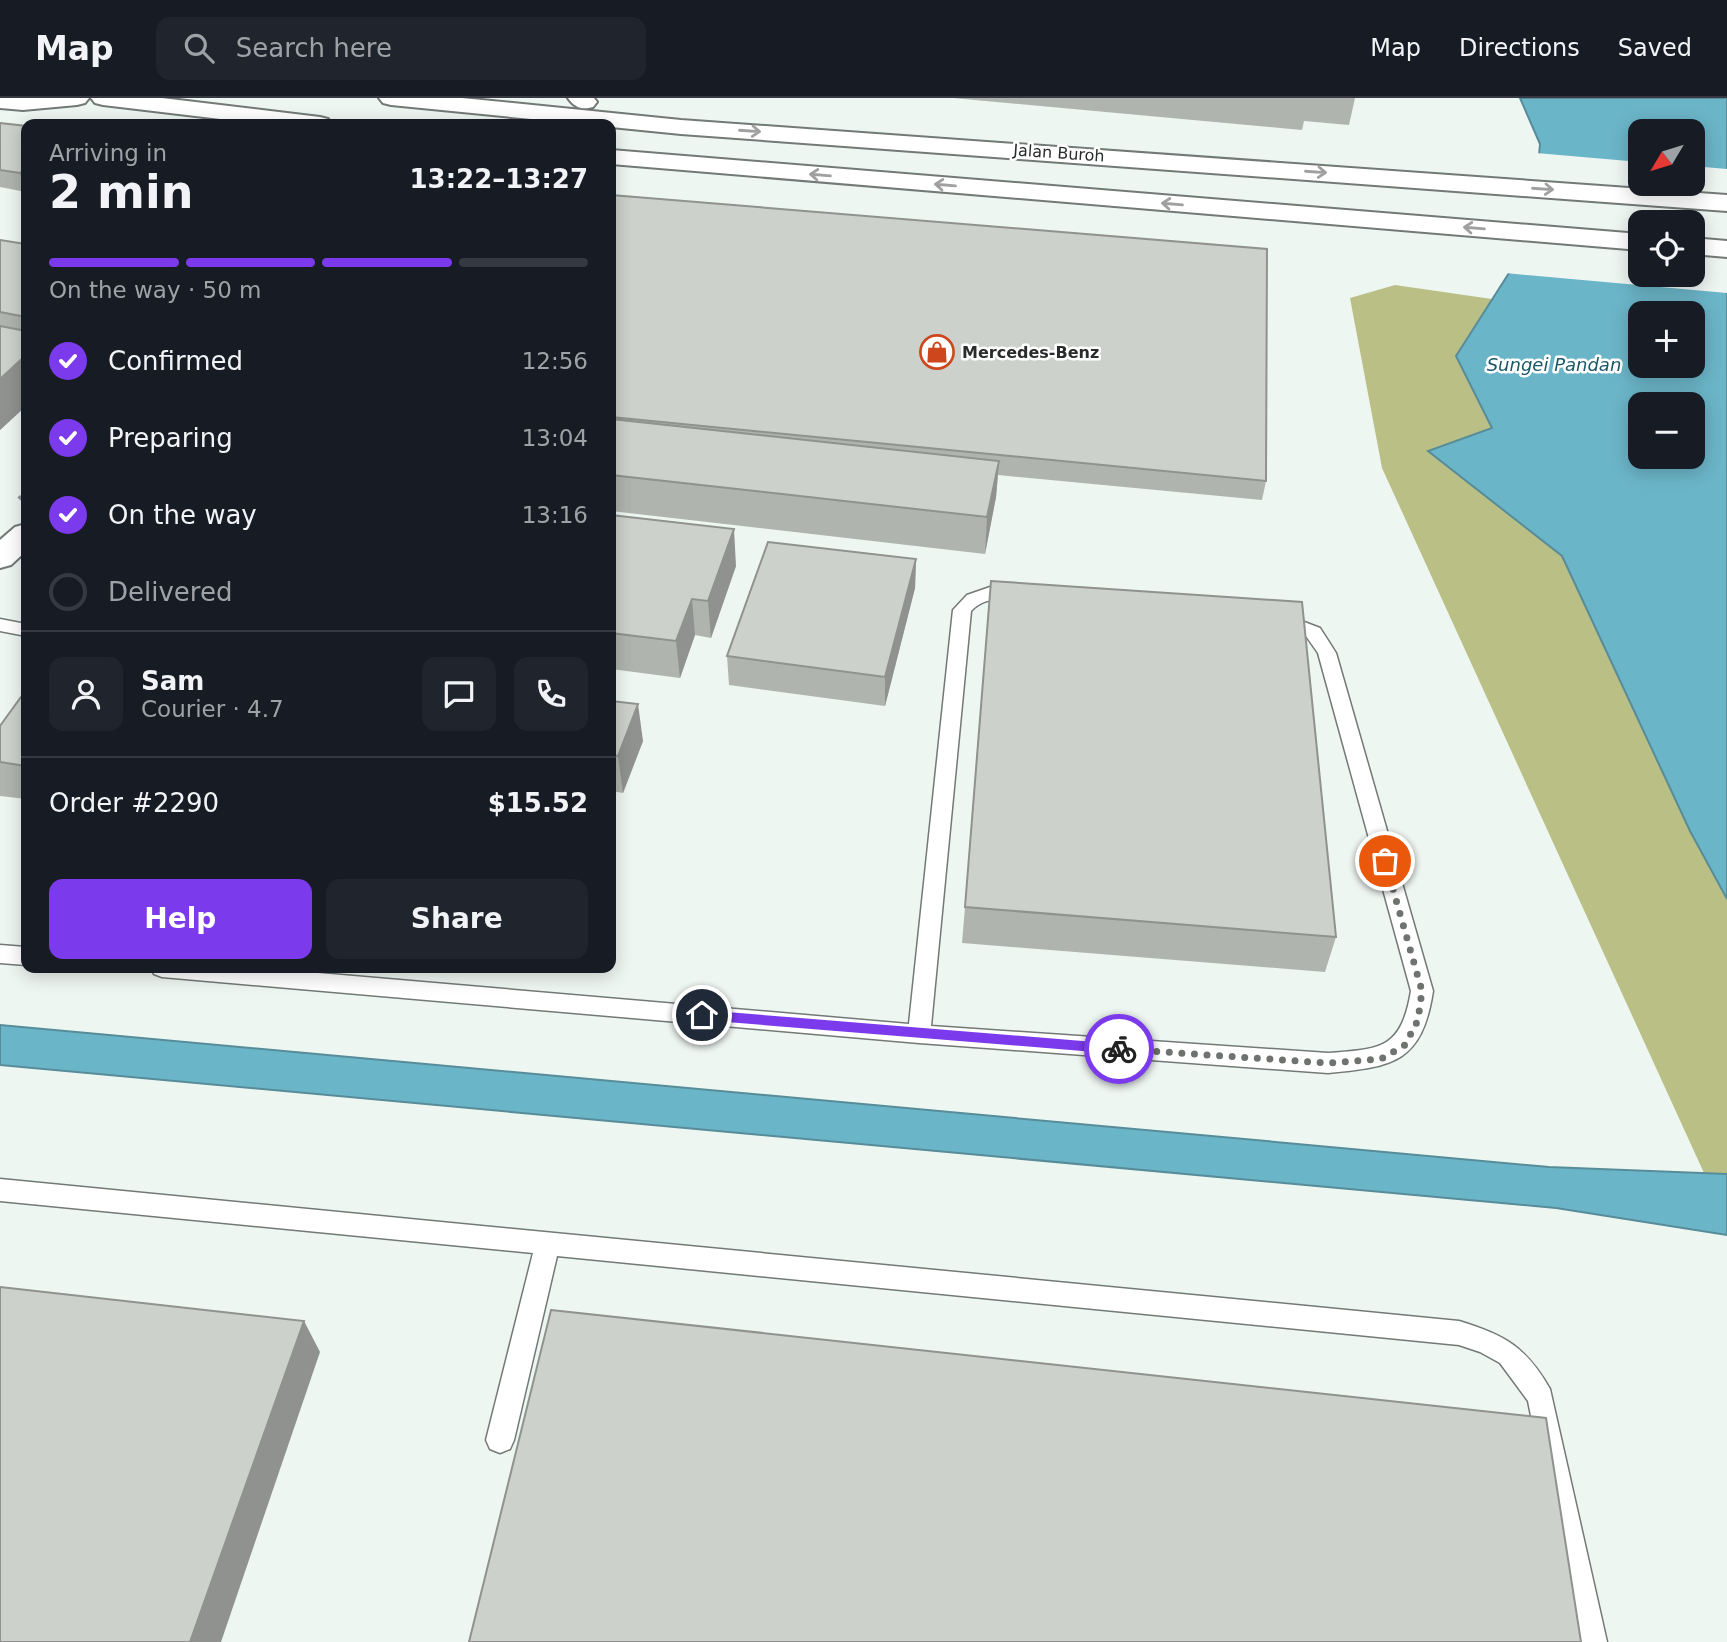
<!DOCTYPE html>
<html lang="en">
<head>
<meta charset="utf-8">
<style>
	body { margin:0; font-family:"DejaVu Sans",sans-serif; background:#20242c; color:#f1f3f6; height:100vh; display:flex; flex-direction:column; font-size:26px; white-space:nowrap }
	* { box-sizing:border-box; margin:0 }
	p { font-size:23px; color:#9ea1a6 }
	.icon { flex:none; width:38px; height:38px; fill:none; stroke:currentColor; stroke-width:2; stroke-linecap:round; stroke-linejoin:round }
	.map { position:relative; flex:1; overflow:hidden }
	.panel { position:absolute; left:21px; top:21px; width:595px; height:854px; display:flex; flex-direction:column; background:#171b24; border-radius:14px; box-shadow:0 4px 18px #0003 }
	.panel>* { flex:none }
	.needle { width:46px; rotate:232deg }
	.buttons { position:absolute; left:1628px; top:21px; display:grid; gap:14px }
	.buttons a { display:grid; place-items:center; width:77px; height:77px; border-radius:14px; background:#171b24; box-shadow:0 4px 18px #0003; font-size:35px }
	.pin { position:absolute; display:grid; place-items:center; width:60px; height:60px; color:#fff; margin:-30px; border:4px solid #fff; border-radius:50%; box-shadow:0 2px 7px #0007 }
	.courier { position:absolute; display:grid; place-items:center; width:70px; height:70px; margin:-35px; border:5px solid #7c3aed; border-radius:50%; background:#fff; color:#222; box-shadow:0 2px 9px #0007 }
	.headline em { font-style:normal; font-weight:700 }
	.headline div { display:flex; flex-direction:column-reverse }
	.headline { display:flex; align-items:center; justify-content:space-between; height:119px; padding:0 28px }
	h1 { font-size:46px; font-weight:700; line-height:52px }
	.bar { display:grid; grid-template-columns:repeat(4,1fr); gap:10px 7px; align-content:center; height:84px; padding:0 28px }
	.bar i { height:9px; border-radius:5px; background:#363941 }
	.bar .current { background:#7c3aed }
	.bar p { grid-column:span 4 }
	.line { display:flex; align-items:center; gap:18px; padding:0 28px; border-top:2px solid #363941 }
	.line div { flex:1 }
	.round { display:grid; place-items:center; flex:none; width:74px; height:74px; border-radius:14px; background:#20242c }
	ol { padding:0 28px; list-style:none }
	li { display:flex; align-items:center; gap:21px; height:77px }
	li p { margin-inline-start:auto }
	li .icon { padding:7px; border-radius:50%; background:#7c3aed; color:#fff; stroke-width:4 }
	li:last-child { color:#9ea1a6 }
	li i { width:38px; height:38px; border:4px solid #363941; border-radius:50% }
	.action { display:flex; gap:14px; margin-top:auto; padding:14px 28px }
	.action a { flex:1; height:80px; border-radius:14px; background:#7c3aed; color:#fff; font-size:28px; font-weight:700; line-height:80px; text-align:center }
	.action a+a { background:#20242c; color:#f1f3f6 }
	header { display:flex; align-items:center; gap:42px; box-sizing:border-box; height:98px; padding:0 35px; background:#171b24; border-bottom:2px solid #363941 }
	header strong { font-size:33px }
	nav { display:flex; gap:38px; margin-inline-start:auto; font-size:24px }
	.search { width:490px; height:63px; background:#20242c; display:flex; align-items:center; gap:18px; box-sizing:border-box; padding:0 24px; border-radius:14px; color:#9ea1a6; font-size:26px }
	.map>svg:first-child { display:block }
</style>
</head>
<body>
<header>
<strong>Map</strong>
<div class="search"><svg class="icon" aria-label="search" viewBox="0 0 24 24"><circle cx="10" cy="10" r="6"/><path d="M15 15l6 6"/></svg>Search here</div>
<nav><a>Map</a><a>Directions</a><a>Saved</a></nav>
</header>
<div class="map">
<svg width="1727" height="1544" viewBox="0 0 1727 1544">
	<rect width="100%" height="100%" fill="#eef6f2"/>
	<polygon fill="#bac085" points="1395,187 1492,201 1456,258 1492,330 1429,353 1562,458 1690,733 1727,801 1727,1076 1704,1075 1382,370 1350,200"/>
	<g fill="#6bb5c8" stroke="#578c99" stroke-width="2" fill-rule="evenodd">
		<path d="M1520,0H1727V801L1690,733L1562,458L1428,353L1492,330L1456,258L1532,139L1540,46ZM1640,33H1692V86H1640ZM1640,124H1692V177H1640ZM1640,215H1692V268H1640ZM1640,306H1692V359H1640Z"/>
		<polygon points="0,927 1549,1069 1727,1076 1727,1137 1556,1110 0,967"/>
	</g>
	<path fill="#eef6f2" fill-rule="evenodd" d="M1536,55L1640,64V86H1692V68L1727,71V195L1505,175L1529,138ZM1640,124H1692V177H1640Z"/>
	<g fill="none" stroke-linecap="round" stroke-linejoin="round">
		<g stroke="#727976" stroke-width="3">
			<g id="service">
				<path d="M993,488H1016L1025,494C1014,507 990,493 971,513L931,928L1328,955C1382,951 1401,951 1411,893L1318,555L1306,538L1272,524L1269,520L1278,514L1320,530L1336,555L1433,893C1422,964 1394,969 1328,975L919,945L162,879L154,876L151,870H260L909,926L953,512L967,497Z"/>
				<polygon points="0,521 26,526 26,538 0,533"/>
				<polygon points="0,847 26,849 26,867 0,865"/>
				<path d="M0,1081L1459,1223C1505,1237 1526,1249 1550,1291L1607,1544H1577L1528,1303L1500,1265L1480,1254L1459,1247L557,1158L514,1342L510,1351L500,1355L490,1351L486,1342L533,1155L0,1103Z"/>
			</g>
		</g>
		<g stroke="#727976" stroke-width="4">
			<g id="minor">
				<path d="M568,0H594L597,4L593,9C582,12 575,10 568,0Z"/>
				<polygon points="26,426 26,453 11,467 0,470 0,442 15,429"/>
			</g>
		</g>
		<g stroke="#727976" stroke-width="4">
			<g id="trunk">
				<polygon points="0,0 89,0 85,5 77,7 23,12 0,10"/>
				<polygon points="91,0 162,0 320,19 328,21 332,26 263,26 103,7 95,5"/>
				<polygon points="379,0 462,0 681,22 1727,97 1727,113 681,36 611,29 611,26 582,26 391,7 383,5"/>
				<polygon points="611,52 1640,136 1640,152 611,66"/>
				<polygon points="1692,140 1727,143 1727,159 1692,156"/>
			</g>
		</g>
		<polyline stroke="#929794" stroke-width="2.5" stroke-dasharray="2.5 3.5" stroke-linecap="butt" points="1640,179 1688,183"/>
		<polyline stroke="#929794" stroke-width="4.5" stroke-dasharray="3.5 5" stroke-linecap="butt" points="19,401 26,394"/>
		<use href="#service" fill="#fff" fill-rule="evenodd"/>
		<use href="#minor" fill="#fff" fill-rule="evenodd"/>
		<use href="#trunk" fill="#fff" fill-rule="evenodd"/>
	</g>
	<g fill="#afb4af">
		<polygon points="953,0 1355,0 1349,27 1304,23 1302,32"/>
		<polygon points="0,25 26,28 26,94 0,89"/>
		<polygon points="611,97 1266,383 1262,402 998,377 996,399 985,456 611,413"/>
		<polygon points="0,142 26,146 26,308 0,332"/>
		<polygon points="611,417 736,468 711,540 695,537 680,580 611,571"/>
		<polygon points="916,461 915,490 885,608 729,587 727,558"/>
		<polygon points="26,592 26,701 0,698 0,628"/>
		<polygon points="611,603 643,643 623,695 611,693"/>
		<polygon points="965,809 1336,839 1325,874 962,845"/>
	</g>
	<g fill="#8f928e">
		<polygon points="26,70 26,92 20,75"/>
		<polygon points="26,257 26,308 0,332 0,281"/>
		<polygon points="999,363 996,399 985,456 987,419"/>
		<polygon points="734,431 736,468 711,540 708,503"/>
		<polygon points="916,461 915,490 885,608 885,579"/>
		<polygon points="692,501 695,537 680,580 676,543"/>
		<polygon points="638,606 643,643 623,695 618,658"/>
		<polygon points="304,1223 320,1254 221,1544 190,1544"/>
	</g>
	<g fill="#ccd1cb" stroke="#8f928e" stroke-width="2">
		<polygon points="0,25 26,28 26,70 20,75 0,72"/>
		<polygon points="611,97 1267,151 1266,383 611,319"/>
		<polygon points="0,142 26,146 26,219 0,214"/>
		<polygon points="0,228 26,233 26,257 0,281"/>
		<polygon points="611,321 999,363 987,419 611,377"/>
		<polygon points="611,417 734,431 708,503 692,501 676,543 611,535"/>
		<polygon points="768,444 916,461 885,579 727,558"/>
		<polygon points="991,483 1302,504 1336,839 965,809"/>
		<polygon points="26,592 26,668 0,664 0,628"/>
		<polygon points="611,603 638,606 618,658 611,657"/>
		<polygon points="0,1189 304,1223 190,1544 0,1544"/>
		<polygon points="551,1212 1546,1320 1581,1544 469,1544"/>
	</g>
	<defs><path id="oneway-shaft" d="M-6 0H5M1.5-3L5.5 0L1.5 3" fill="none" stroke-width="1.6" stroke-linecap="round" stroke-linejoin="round" transform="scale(1.75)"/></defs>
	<g stroke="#9fa09f">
		<use href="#oneway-shaft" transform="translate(750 33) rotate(4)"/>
		<use href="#oneway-shaft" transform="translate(1316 74) rotate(4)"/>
		<use href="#oneway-shaft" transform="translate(820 77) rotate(-175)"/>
		<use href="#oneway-shaft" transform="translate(945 87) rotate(-175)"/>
		<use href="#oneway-shaft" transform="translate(1543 91) rotate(4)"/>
		<use href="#oneway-shaft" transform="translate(1172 106) rotate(-175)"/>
		<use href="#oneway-shaft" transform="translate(1474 130) rotate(-175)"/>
	</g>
	<polygon fill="#7c3aed" points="702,912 1119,946 1125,951 1119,956 702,922 696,917"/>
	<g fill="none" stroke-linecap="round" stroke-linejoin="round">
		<polyline stroke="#6e7370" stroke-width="7" stroke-dasharray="0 12.6" points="1119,951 1328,965 1381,961 1405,947 1418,922 1422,893 1385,763"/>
	</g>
	<defs>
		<g id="shop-ring" transform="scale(1.75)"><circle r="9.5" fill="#fff" stroke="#ce461c" stroke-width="1.5"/><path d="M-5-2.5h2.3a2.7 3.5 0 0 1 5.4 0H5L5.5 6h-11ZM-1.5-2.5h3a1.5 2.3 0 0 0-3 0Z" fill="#ce461c"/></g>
	</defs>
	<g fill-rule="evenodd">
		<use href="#shop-ring" x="937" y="254"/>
	</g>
	<g text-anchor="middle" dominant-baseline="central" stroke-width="5" stroke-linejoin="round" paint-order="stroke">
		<g font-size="16" fill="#292c2a" stroke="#fff">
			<text transform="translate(1059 55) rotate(4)">Jalan Buroh</text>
		</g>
		<g font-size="16" font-weight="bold" fill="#292c2a" stroke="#fff" text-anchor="start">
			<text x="962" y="254">Mercedes-Benz</text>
		</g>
		<g font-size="18" font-style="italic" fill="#195765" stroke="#fff">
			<text x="1554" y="266">Sungei Pandan</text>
		</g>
	</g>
</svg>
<div class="buttons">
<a><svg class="needle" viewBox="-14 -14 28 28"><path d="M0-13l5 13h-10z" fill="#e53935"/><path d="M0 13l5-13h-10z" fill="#9ea1a6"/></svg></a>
<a><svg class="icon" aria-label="locate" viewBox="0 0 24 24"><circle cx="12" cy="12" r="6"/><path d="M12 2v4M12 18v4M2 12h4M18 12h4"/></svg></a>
<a>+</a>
<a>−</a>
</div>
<div class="pin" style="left:1385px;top:763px;background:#ea580c"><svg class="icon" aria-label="bag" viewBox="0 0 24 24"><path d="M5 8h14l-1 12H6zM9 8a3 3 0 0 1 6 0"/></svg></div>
<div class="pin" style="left:702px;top:917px;background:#1f2937"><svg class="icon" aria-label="home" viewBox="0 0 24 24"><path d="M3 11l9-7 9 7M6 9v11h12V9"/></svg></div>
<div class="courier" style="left:1119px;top:951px"><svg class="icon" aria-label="bike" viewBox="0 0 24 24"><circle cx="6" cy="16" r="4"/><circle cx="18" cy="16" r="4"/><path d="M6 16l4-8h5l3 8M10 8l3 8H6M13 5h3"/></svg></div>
<section class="panel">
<div class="headline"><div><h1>2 min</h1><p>Arriving in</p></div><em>13:22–13:27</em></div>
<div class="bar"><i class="current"></i><i class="current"></i><i class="current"></i><i></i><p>On the way · 50 m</p></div>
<ol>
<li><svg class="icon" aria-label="check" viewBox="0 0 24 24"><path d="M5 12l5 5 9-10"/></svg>Confirmed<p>12:56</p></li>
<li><svg class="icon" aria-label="check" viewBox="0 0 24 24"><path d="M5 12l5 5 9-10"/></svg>Preparing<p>13:04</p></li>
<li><svg class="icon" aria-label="check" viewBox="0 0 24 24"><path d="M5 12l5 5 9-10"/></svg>On the way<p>13:16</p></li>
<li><i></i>Delivered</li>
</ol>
<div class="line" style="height:126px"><a class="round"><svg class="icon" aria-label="person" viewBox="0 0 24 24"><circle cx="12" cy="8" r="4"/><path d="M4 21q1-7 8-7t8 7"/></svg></a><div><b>Sam</b><p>Courier · 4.7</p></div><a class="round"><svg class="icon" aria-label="chat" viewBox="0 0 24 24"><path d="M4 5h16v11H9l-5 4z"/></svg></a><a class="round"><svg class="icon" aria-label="phone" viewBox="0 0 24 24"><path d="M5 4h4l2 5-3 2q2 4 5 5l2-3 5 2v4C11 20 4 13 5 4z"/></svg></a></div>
<div class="line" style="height:91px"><div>Order #2290</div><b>$15.52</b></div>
<div class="action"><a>Help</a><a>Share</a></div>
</section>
</div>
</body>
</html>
